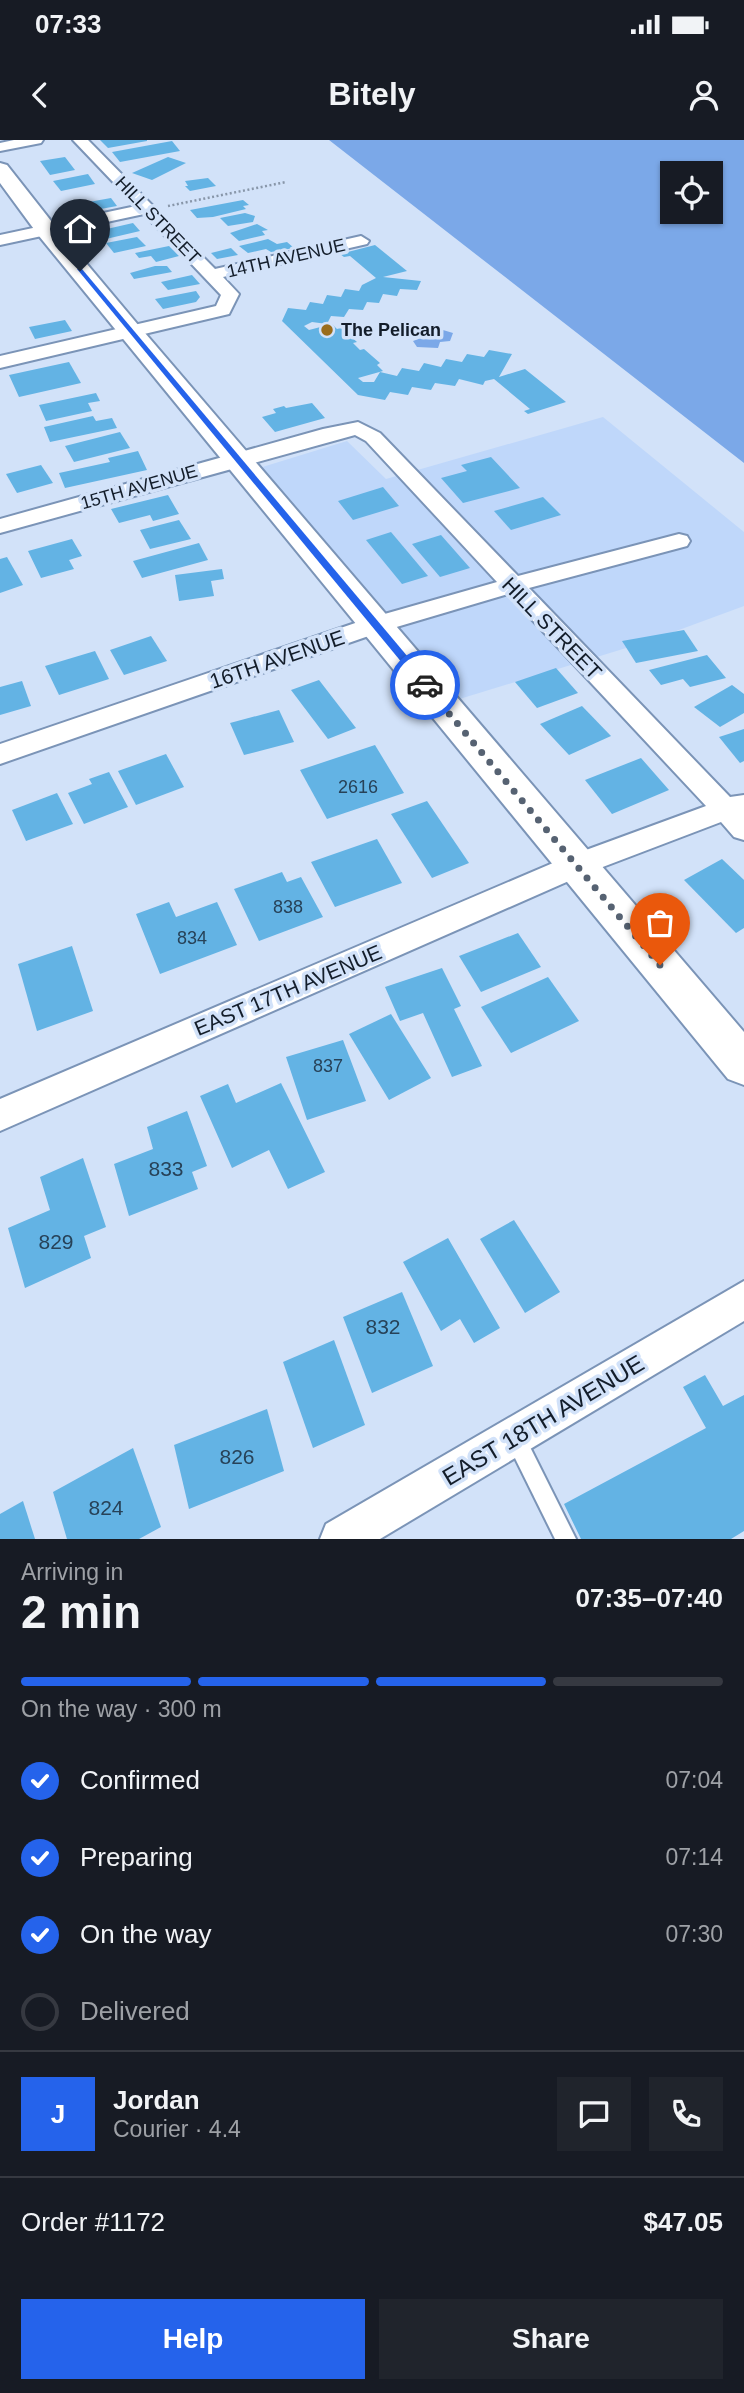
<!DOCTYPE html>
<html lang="en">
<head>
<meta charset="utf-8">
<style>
	body { margin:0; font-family:Helvetica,sans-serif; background:#20242c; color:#f1f3f6; height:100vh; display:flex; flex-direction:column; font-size:26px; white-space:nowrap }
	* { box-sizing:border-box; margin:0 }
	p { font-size:23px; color:#9ea1a6 }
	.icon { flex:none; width:38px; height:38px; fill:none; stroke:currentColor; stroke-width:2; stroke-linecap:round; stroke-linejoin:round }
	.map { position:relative; height:1399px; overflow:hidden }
	.details { display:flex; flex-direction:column; background:#171b24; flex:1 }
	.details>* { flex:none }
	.tools { position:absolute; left:660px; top:21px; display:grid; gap:14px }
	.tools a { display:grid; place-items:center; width:63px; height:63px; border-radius:0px; background:#171b24; box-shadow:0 2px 5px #0004; font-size:35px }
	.pin { position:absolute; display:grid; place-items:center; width:60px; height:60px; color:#fff; margin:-72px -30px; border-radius:50% 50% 50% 0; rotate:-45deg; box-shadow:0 0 7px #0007 }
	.pin .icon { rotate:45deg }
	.courier { position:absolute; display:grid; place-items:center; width:70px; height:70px; margin:-35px; border:5px solid #2563eb; border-radius:50%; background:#fff; color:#222; box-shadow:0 2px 9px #0007 }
	.overview em { font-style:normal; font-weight:700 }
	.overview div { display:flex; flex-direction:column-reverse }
	.overview { display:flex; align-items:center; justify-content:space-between; height:119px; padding:0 21px }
	h1 { font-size:46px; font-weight:700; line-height:52px }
	.bar { display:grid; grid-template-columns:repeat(4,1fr); gap:10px 7px; align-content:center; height:84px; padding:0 21px }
	.bar i { height:9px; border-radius:5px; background:#363941 }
	.bar .selected { background:#2563eb }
	.bar p { grid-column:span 4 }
	.line { display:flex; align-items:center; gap:18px; padding:0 21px; border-top:2px solid #363941 }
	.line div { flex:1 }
	.round { display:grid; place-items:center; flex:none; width:74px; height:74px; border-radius:0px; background:#20242c }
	ol { padding:0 21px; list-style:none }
	li { display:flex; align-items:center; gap:21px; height:77px }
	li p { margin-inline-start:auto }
	li .icon { padding:7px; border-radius:50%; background:#2563eb; color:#fff; stroke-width:4 }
	li:last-child { color:#9ea1a6 }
	li i { width:38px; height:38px; border:4px solid #363941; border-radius:50% }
	.button { display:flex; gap:14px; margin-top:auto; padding:14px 21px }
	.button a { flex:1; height:80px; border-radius:0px; background:#2563eb; color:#fff; font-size:28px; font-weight:700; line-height:80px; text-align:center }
	.button a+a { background:#20242c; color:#f1f3f6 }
	.status { display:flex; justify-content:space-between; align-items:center; height:49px; padding:0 35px; background:#171b24; direction:ltr }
	.status svg { height:19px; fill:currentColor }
	header { display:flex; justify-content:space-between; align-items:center; height:91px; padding:0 21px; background:#171b24; font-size:32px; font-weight:700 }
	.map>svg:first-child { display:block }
</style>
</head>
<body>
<div class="status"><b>07:33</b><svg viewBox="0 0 49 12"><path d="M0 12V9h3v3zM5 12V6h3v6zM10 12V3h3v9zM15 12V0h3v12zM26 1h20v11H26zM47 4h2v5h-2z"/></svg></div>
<header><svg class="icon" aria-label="back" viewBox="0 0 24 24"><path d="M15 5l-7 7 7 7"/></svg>Bitely<svg class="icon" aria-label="person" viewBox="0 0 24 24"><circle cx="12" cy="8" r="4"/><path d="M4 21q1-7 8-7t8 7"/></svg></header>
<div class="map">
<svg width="744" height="1399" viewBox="0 0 744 1399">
	<rect width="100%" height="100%" fill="#d2e2f9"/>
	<polygon fill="#bfd7fa" points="603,277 744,392 744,466 649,501 453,561 256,329 347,301 386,339"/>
	<g fill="#7ba8e8" fill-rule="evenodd">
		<path d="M329,0H744V323ZM710,33V72H672V33Z"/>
		<polygon points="443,190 453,193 450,201 440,202 438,208 417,207 413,201"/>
	</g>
	<g fill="#63b3e4">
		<polygon points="100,0 147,0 147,1 108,8"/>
		<polygon points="172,1 180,11 120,22 112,12"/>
		<polygon points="65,17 75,30 50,35 40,21"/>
		<polygon points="168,17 186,23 152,40 132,33"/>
		<polygon points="88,34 95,44 61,51 53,41"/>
		<polygon points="208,38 216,46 190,51 185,46 188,46 185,41"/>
		<polygon points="111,58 117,66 79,73 72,65"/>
		<polygon points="243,60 249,65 243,66 246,69 213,77 197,78 190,70"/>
		<polygon points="245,73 255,76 253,82 228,86 220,78"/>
		<polygon points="133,83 140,91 106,99 98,91"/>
		<polygon points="257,84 268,90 262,91 265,95 239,101 230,93"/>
		<polygon points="137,97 146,106 114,113 106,103"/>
		<polygon points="268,99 277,104 287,102 294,108 271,112 266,109 248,113 239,106"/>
		<polygon points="375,105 407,131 383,137 421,141 417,150 400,149 397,156 383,154 379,163 367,162 363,170 349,169 344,177 331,176 327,184 312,182 304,186 309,190 332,184 337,189 341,188 357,202 353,203 360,210 364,209 380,223 377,225 383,231 358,238 363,242 374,242 380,232 397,236 402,228 419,231 424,223 441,227 446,219 462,222 467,214 484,217 489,210 512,214 499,237 525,229 566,262 528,274 524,271 530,269 494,239 485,241 483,245 459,239 455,246 435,243 431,250 412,247 408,255 390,252 385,260 358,255 282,181 288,168 306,170 310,162 323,164 327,155 341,157 345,149 359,151 362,145 376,138 350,116 344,117 340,114"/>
		<polygon points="169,106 179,116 156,122 151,116 139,118 135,113"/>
		<polygon points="231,108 238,115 217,119 211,113"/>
		<polygon points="155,126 167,126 172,132 134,139 130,133"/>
		<polygon points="192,135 200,144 168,150 161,142"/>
		<polygon points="196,151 200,157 196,162 163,169 155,159"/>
		<polygon points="65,180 72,191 35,199 29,187"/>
		<polygon points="69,222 81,243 19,257 9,235"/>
		<polygon points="96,253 100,261 88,263 92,271 46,281 39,265"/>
		<polygon points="312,263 325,278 275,292 262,277 276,273 273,269 284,266 286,268"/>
		<polygon points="93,276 96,281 112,278 117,288 50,302 44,287"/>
		<polygon points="120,292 130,308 74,322 65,306"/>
		<polygon points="138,311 147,330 65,348 59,333 110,322 108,318"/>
		<polygon points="491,317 520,348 463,363 441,338 467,331 461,325"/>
		<polygon points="41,325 53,343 17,353 6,334"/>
		<polygon points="383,347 399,366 353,380 338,361"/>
		<polygon points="168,355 179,374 153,381 150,375 119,383 111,369"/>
		<polygon points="543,357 561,375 511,390 494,371"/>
		<polygon points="179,380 191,399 150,409 140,390"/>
		<polygon points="391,392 428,436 402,444 366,400"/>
		<polygon points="441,395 470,428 440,437 412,404"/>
		<polygon points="72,399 82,416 69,420 74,429 41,438 28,411"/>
		<polygon points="199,403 208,420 142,438 133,421"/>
		<polygon points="7,417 23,445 0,453 0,419"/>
		<polygon points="222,429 224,439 211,441 214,456 179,461 175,435"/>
		<polygon points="684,490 698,511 636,523 622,501"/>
		<polygon points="151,496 167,521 124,535 110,510"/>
		<polygon points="95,511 109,539 59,555 45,526"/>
		<polygon points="707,515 726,538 690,547 683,539 661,545 649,530"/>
		<polygon points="556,528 578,553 537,568 515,542"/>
		<polygon points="319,540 356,588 328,599 291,550"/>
		<polygon points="22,541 31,566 0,575 0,547"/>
		<polygon points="732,545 744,554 744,573 720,587 694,567"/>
		<polygon points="582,566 611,596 569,615 540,584"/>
		<polygon points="279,570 294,602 244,615 230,583"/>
		<polygon points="744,589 744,621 740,623 719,597"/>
		<polygon points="375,605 404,653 327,679 300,630"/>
		<polygon points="166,614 184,647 136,665 118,631"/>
		<polygon points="641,618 669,650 612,674 585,640"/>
		<polygon points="109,632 128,667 84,684 68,653 92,644 89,639"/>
		<polygon points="57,653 73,684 26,701 12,670"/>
		<polygon points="427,661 469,723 432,738 391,674"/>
		<polygon points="377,699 402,743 335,767 311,722"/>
		<polygon points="722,719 744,740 744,788 736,793 684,740"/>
		<polygon points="282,732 287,742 301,737 323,777 259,801 234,749"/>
		<polygon points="169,762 176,777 217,762 237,805 160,834 136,774"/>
		<polygon points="518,793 541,827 481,852 459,816"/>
		<polygon points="72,806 93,871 37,891 18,824"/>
		<polygon points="442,828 461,866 454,869 482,926 452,937 423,873 400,881 385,847"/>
		<polygon points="548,837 579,881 511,913 481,867"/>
		<polygon points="391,874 431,938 389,960 349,894"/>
		<polygon points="343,900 366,961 307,980 286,917"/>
		<polygon points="281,943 325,1032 288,1049 269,1010 232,1028 200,956 228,944 236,963"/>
		<polygon points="187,971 207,1026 192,1032 198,1049 129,1076 114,1024 153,1009 147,987"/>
		<polygon points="83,1018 106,1087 84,1096 91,1118 25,1148 8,1088 50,1070 40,1037"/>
		<polygon points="514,1080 560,1152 525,1173 480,1099"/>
		<polygon points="448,1098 500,1188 474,1203 460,1179 441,1191 403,1122"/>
		<polygon points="402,1152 433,1226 372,1253 343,1177"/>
		<polygon points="334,1200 365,1285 313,1308 283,1222"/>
		<polygon points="705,1235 723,1266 744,1255 744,1391 731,1399 581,1399 564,1364 706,1288 683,1247"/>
		<polygon points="267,1269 284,1331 189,1369 174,1305"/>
		<polygon points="133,1308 161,1387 139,1399 67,1399 53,1352"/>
		<polygon points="23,1361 35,1399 0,1399 0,1374"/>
	</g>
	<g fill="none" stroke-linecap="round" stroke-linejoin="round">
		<g stroke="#7b94b7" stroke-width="4">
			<polygon id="service" points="515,1288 522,1291 576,1399 555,1399 505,1298 508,1291"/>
		</g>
		<g stroke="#7b94b7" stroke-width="4">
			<g id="minor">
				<polygon points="14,0 43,0 41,3 0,11 0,3"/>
				<polygon points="73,0 88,0 215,129 361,96 369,101 367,104 223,137 239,154 229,174 0,228 0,216 216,166 221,155 144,74 0,105 0,95 136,66"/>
				<polygon points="358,282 380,293 518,436 679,394 687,396 690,401 687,406 529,448 730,657 744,655 744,700 734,697 721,682 587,733 0,991 0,959 567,717 706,666 508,454 383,491 0,624 0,604 367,479 497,442 366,301 355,295 0,393 0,379 323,289"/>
				<polygon points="744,1141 744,1181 380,1399 320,1399 326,1384"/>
			</g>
		</g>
		<g stroke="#7b94b7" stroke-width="4">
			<polygon id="secondary" points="0,23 7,25 55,86 139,186 744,892 744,945 728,939 39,96 0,43"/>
		</g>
		<polyline stroke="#8896a9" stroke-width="2.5" stroke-dasharray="2 2.5" stroke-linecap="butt" points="168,66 286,42"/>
		<use href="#service" fill="#fff" fill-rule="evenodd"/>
		<use href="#minor" fill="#fff" fill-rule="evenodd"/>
		<use href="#secondary" fill="#fff" fill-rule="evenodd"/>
	</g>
	<polygon fill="#2563eb" points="77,129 82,129 429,542 429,547 422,547"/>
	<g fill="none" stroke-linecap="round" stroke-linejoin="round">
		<polyline stroke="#566272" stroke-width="7" stroke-dasharray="0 12.6" points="425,545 660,825"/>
	</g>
	<circle fill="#9a6d1c" stroke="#d2e2f9" stroke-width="2.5" cx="327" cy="190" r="7"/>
	<g text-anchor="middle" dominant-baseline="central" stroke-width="7" stroke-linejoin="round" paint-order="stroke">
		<g font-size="18" fill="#131d2a" stroke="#d2e2f9">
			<text transform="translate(158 80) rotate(46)">HILL STREET</text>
			<text transform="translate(286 118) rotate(-13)">14TH AVENUE</text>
			<text transform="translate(139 347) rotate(-16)">15TH AVENUE</text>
		</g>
		<g font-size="18" font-weight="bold" fill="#131d2a" stroke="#d2e2f9" text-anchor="start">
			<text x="341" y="190">The Pelican</text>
		</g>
		<g font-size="18" fill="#274258">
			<text x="358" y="647">2616</text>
			<text x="288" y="767">838</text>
			<text x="192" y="798">834</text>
			<text x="328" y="926">837</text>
		</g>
		<g font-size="21" fill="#131d2a" stroke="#d2e2f9">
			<text transform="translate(552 488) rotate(46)">HILL STREET</text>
			<text transform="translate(277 519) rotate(-19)">16TH AVENUE</text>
			<text transform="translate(288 850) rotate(-23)">EAST 17TH AVENUE</text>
		</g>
		<g font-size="21" fill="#274258">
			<text x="166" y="1028">833</text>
			<text x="56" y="1101">829</text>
			<text x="383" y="1186">832</text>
			<text x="237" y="1316">826</text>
			<text x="106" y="1367">824</text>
		</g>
		<g font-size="24" fill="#131d2a" stroke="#d2e2f9">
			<text transform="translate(543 1280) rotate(-31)">EAST 18TH AVENUE</text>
		</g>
	</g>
</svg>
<div class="tools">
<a><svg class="icon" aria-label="locate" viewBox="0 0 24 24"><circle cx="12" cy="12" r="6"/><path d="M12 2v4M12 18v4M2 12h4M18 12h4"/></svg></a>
</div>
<div class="pin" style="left:660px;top:825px;background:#ea580c"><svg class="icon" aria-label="bag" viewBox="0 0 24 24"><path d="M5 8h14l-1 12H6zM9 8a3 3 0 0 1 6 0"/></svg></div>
<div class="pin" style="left:80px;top:131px;background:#1f2937"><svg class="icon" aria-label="home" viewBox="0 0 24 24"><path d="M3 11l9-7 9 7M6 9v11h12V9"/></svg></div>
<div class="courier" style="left:425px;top:545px"><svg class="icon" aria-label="car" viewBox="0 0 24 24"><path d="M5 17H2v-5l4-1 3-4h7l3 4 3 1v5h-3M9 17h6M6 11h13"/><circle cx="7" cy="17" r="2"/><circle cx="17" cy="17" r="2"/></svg></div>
</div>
<section class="details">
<div class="overview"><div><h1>2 min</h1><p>Arriving in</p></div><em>07:35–07:40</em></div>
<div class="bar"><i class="selected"></i><i class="selected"></i><i class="selected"></i><i></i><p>On the way · 300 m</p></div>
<ol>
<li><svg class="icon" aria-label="check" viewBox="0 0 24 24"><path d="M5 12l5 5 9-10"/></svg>Confirmed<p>07:04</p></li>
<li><svg class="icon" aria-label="check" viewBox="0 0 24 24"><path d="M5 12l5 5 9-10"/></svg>Preparing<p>07:14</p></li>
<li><svg class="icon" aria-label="check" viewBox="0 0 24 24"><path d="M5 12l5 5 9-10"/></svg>On the way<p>07:30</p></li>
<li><i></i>Delivered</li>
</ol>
<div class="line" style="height:126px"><b class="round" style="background:#2563eb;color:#fff">J</b><div><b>Jordan</b><p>Courier · 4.4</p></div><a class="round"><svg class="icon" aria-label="chat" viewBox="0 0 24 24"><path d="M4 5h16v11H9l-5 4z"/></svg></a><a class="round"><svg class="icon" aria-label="phone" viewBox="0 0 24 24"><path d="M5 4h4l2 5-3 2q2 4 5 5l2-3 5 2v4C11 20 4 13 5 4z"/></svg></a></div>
<div class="line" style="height:91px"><div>Order #1172</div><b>$47.05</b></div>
<div class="button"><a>Help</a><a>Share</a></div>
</section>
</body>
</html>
